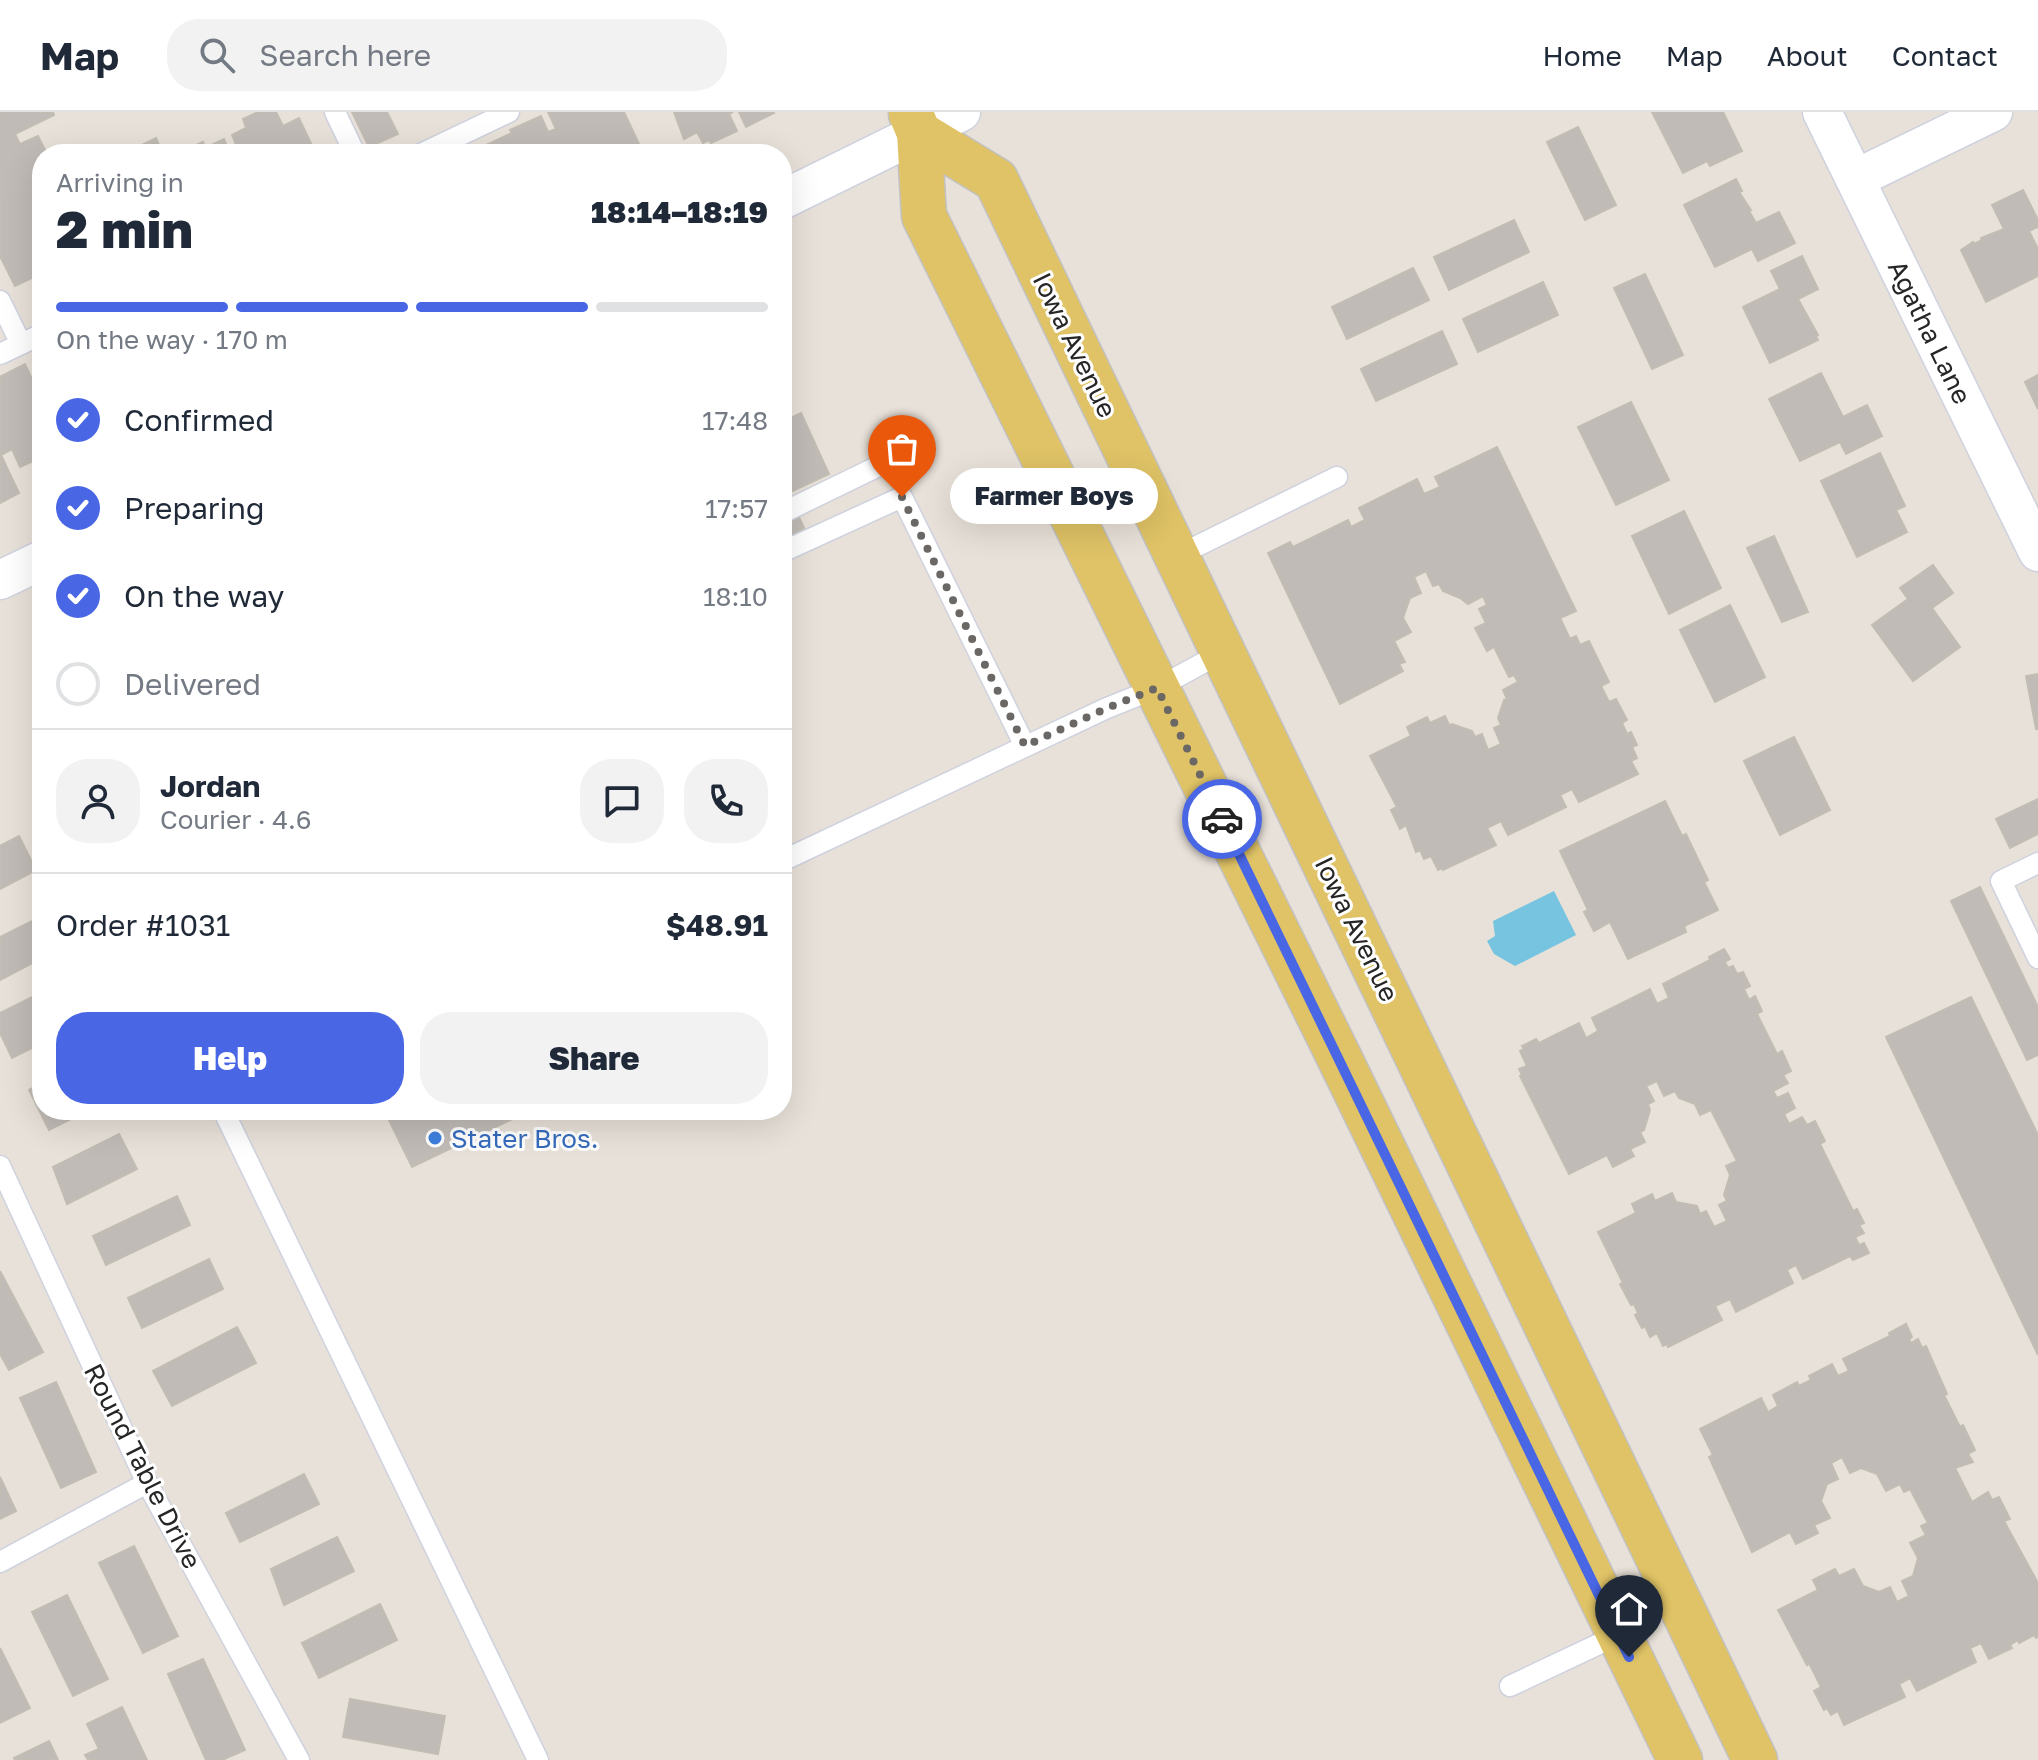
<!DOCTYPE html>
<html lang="en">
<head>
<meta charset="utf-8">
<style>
	body { margin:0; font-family:"Golos Text",sans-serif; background:#f2f2f3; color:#1f2937; height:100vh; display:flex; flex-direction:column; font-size:30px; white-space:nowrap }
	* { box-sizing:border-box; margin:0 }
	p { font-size:26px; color:#747a83 }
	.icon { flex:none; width:44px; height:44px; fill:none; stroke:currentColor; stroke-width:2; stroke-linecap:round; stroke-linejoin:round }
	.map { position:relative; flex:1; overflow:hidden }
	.side { position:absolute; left:32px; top:32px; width:760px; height:976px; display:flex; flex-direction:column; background:#fff; border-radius:32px; box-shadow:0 8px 32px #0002 }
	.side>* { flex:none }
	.pin { position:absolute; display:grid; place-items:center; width:68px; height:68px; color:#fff; margin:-82px -34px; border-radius:50% 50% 50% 0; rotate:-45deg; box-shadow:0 0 8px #0007 }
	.pin .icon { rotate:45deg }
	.courier { position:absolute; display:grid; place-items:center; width:80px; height:80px; margin:-40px; border:6px solid #4967e5; border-radius:50%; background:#fff; color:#222; box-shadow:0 2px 10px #0007 }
	.bubble { position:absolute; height:56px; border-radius:28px; background:#fff; box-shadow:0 8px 32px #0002; font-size:26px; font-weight:800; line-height:56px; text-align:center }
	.overview em { font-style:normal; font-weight:800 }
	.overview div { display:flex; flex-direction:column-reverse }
	.overview { display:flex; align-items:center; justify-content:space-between; height:136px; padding:0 24px }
	h1 { font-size:52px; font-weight:800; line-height:60px }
	.bar { display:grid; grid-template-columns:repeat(4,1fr); gap:12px 8px; align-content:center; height:96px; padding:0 24px }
	.bar i { height:10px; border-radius:6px; background:#e0e1e3 }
	.bar .current { background:#4967e5 }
	.bar p { grid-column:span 4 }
	.line { display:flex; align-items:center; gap:20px; padding:0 24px; border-top:2px solid #e0e1e3 }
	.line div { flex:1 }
	.round { display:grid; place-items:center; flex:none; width:84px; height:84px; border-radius:32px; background:#f2f2f3 }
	ol { padding:0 24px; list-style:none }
	li { display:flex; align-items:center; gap:24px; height:88px }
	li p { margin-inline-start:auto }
	li .icon { padding:8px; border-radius:50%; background:#4967e5; color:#fff; stroke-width:4 }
	li:last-child { color:#747a83 }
	li i { width:44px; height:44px; border:4px solid #e0e1e3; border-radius:50% }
	.action { display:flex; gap:16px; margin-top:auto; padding:16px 24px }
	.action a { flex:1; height:92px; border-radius:32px; background:#4967e5; color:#fff; font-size:32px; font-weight:800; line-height:92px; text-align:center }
	.action a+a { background:#f2f2f3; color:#1f2937 }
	header { display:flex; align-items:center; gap:48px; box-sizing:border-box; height:112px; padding:0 40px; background:#fff; border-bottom:2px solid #e0e1e3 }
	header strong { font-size:38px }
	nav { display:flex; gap:44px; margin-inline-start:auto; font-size:28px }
	.search { width:560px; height:72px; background:#f2f2f3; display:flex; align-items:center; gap:20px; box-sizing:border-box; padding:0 28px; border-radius:32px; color:#747a83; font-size:30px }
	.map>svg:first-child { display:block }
</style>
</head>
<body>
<header>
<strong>Map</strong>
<div class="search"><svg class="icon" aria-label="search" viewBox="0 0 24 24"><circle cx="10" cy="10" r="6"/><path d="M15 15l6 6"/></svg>Search here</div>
<nav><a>Home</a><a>Map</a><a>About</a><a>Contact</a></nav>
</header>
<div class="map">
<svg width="2038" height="1648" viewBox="0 0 2038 1648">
	<rect width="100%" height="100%" fill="#e8e1d9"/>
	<polygon fill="#76c4e0" points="1554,779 1576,823 1515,854 1494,842 1487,829 1495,824 1493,809"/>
	<g fill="#c0bbb6" stroke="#c2bdb3" stroke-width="2">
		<polygon points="0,0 53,0 54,3 15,22 20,32 38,24 47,42 42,42 42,161 15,174 0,144"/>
		<polygon points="258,0 276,0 283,14 299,6 316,42 177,42 203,30 205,36 224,27 230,41 238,37 232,23 246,16 243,7"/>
		<polygon points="352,0 387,0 398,22 369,35"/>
		<polygon points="548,0 624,0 640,34 626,42 476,42 484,38 482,35 512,21 510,18 541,4 548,20 556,17"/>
		<polygon points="674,0 733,0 729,2 737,19 711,31 709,28 703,31 697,20 684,27"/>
		<polygon points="739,0 773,0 774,1 746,15"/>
		<polygon points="1652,0 1723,0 1742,39 1710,54 1707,49 1683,61"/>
		<polygon points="1578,15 1616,93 1585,108 1547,30"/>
		<polygon points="156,26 163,42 128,42 127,40"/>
		<polygon points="1736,67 1742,79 1739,80 1751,98 1749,99 1756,111 1779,100 1795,131 1758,149 1752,137 1715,155 1684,93"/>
		<polygon points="2023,78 2038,108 2038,115 2029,119 2038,137 2038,164 1986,190 1961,138 1973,130 1974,132 1982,128 1981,126 2004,117 1992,93"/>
		<polygon points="1514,108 1529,140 1449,178 1434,145"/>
		<polygon points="1802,144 1818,177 1798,187 1818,223 1816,224 1818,228 1770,251 1743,195 1780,177 1771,159"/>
		<polygon points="1413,156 1429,188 1347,227 1332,195"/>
		<polygon points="1645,162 1683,243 1652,257 1614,176"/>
		<polygon points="1543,170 1558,203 1478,240 1463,207"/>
		<polygon points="1442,219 1457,252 1376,289 1361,257"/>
		<polygon points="42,244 42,345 20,355 12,337 1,343 19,381 0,391 0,265 25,252 32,267 40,263 33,248"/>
		<polygon points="1821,261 1843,305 1867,293 1882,324 1846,342 1840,330 1800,349 1769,287"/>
		<polygon points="2038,263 2038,297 2025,270"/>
		<polygon points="1631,290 1669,368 1616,393 1578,315"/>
		<polygon points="801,301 829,362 788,381 804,416 782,427 782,310"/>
		<polygon points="1497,335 1576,499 1560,506 1570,527 1576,524 1580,533 1589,529 1609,570 1601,574 1609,590 1616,587 1627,608 1622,611 1627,622 1631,620 1637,633 1632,635 1637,646 1631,649 1638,662 1579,690 1572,677 1560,683 1566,695 1508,723 1501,709 1487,716 1496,733 1443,758 1442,756 1438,758 1431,744 1424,747 1420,738 1416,740 1406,713 1400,717 1391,698 1397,695 1370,644 1411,624 1407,615 1427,605 1430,611 1445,604 1449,613 1452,612 1472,619 1475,625 1482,622 1488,638 1501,632 1494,616 1501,613 1498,606 1504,588 1507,587 1503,578 1518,570 1514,563 1509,565 1494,535 1487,539 1475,516 1486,511 1479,497 1487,493 1483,484 1468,492 1460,486 1443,479 1439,472 1433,474 1426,459 1414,465 1421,481 1410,486 1403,506 1411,520 1394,529 1405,550 1399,552 1403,559 1340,592 1268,441 1290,430 1293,435 1348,408 1351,415 1365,408 1359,396 1417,367 1424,382 1440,375 1435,365"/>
		<polygon points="1880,341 1905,394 1896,398 1907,420 1857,445 1821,369"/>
		<polygon points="1684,399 1721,476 1669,502 1632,424"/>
		<polygon points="1774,424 1808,500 1782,510 1747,436"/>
		<polygon points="1933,453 1953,481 1932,496 1960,535 1913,569 1872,513 1908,487 1900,476"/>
		<polygon points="1730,493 1765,565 1715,590 1680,518"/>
		<polygon points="2038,562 2038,617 2036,617 2026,564"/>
		<polygon points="1794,625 1830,698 1780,723 1744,649"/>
		<polygon points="2038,687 2038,722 2010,736 1996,707"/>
		<polygon points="1665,689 1682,724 1686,722 1708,768 1704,770 1718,798 1684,814 1686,820 1628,847 1610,810 1594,819 1584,800 1588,798 1560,739"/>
		<polygon points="19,724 36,758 0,777 0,734"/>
		<polygon points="1980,775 2038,895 2038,943 2027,948 1951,789"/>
		<polygon points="42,804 42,846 0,868 0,825"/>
		<polygon points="1724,837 1730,847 1725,850 1728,856 1733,854 1737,862 1743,860 1750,874 1744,877 1749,888 1755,884 1762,899 1757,902 1777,942 1782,939 1791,959 1783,963 1788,971 1773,979 1777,986 1788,981 1795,996 1784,1002 1789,1012 1802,1005 1807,1013 1815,1009 1825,1029 1820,1032 1853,1099 1857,1097 1864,1111 1859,1113 1864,1121 1855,1125 1859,1133 1864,1131 1869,1141 1853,1148 1850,1144 1803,1167 1796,1153 1787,1158 1793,1171 1736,1200 1730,1187 1715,1194 1722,1208 1668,1235 1667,1232 1663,1234 1657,1221 1650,1225 1645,1214 1642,1216 1635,1203 1638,1201 1634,1192 1631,1193 1620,1172 1623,1171 1598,1120 1636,1101 1632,1092 1652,1082 1655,1089 1672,1081 1676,1090 1697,1094 1700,1102 1706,1099 1714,1115 1727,1109 1719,1093 1727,1089 1724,1083 1730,1063 1726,1054 1737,1049 1711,998 1700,1003 1695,992 1679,986 1675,979 1664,984 1657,969 1646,974 1654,989 1648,992 1650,998 1644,1018 1640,1020 1645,1030 1630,1037 1634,1044 1613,1055 1607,1043 1569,1062 1520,964 1522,963 1519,957 1527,954 1520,939 1524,937 1522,934 1536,927 1539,931 1579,911 1586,926 1598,919 1592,906 1650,877 1657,892 1669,886 1663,872 1710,848 1709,845"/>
		<polygon points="42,880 42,931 12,946 0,921 0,901"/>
		<polygon points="1971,885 2038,1023 2038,1243 1886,925"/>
		<polygon points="42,971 42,998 89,998 49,1018 29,978"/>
		<polygon points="384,998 531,998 412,1055"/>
		<polygon points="119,1022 137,1057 67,1092 53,1055"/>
		<polygon points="177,1084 190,1113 106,1153 93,1124"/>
		<polygon points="209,1147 223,1177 142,1216 128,1186"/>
		<polygon points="0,1159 43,1240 9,1258 0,1242"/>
		<polygon points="1906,1212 1912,1225 1909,1227 1911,1231 1918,1227 1922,1236 1926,1234 1947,1282 1944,1283 1960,1315 1963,1313 1975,1338 1968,1342 1973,1350 1955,1356 1972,1390 1988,1380 1992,1388 1999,1385 2010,1407 2004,1409 2038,1471 2038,1525 2036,1526 2034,1523 2019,1531 2018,1528 2010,1533 2012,1536 1989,1547 1981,1531 1970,1536 1976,1550 1917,1579 1910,1566 1899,1572 1905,1585 1844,1613 1838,1599 1831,1603 1827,1596 1824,1598 1814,1579 1821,1575 1809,1551 1807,1553 1778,1498 1818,1478 1813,1468 1835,1457 1839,1464 1854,1457 1863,1474 1879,1480 1890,1475 1897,1490 1909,1484 1902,1469 1913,1464 1918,1446 1910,1431 1926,1423 1921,1414 1928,1411 1910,1377 1904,1380 1900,1372 1886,1379 1877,1362 1861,1356 1850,1361 1842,1345 1831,1351 1838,1367 1827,1372 1821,1389 1830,1406 1814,1413 1818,1421 1796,1432 1790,1420 1752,1440 1709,1345 1713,1343 1700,1317 1761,1286 1768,1300 1778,1294 1773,1283 1797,1270 1799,1274 1811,1268 1809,1264 1832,1252 1838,1264 1849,1259 1843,1247 1890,1224 1889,1221"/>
		<polygon points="237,1215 256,1251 172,1294 153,1259"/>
		<polygon points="56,1270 96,1360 61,1376 20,1286"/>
		<polygon points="304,1362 319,1392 240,1430 226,1401"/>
		<polygon points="0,1365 16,1399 0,1407"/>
		<polygon points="337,1425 354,1459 284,1493 271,1457"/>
		<polygon points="134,1434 178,1524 143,1541 99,1451"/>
		<polygon points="67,1483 108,1567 73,1584 32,1500"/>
		<polygon points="380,1492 397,1528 319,1566 302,1531"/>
		<polygon points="0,1536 30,1596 0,1611"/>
		<polygon points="203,1547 245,1638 222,1648 206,1648 168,1562"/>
		<polygon points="350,1587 445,1604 438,1642 343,1625"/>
		<polygon points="122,1595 147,1648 88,1648 85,1643 99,1637 87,1612"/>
		<polygon points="49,1629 58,1648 15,1648 14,1646"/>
	</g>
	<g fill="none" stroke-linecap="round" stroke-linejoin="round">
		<g stroke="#cfd2de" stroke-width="23">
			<g id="service">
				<polyline points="335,0 355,42"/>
				<polyline points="421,42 509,0"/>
				<polyline points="0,189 21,232"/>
				<polyline points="0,242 42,222"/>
				<polyline points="782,401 895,346"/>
				<polyline points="782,440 902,385 1025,634"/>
				<polyline points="1177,444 1337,365"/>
				<polyline points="782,749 1107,596 1157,576 1223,540"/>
				<polyline points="2038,751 2001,769 2038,846"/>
				<polyline points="223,998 538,1648"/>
				<polyline points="0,1054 147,1371 299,1648"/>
				<polyline points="0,1450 147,1371"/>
				<polyline points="1510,1574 1618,1523"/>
			</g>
		</g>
		<g stroke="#cfd2de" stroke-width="41">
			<g id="minor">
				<polyline points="1822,0 2038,440"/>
				<polyline points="1855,67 1993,0"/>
				<polyline points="782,88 961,0"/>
				<polyline points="0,468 42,448"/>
			</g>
		</g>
		<g stroke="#c2c2c2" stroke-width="47">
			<g id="primary">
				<polyline points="911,2 919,21 924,104 1338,943 1680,1648"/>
				<polyline points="919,21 996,68 1755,1648"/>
			</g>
		</g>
		<use href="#service" stroke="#fff" stroke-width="20"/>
		<use href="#minor" stroke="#fff" stroke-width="38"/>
		<use href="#primary" stroke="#e0c366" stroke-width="44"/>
	</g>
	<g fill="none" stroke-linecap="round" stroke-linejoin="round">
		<polyline stroke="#6a6765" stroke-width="8" stroke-dasharray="0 14.4" points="902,385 1025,634 1107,596 1157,576 1222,707"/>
		<polyline stroke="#4967e5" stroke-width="10" points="1222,707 1629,1545"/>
	</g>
	<circle fill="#3f7fe0" stroke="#fff" stroke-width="3" cx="435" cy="1026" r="8"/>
	<g text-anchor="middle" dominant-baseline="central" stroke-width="6" stroke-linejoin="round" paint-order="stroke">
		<g font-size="26" fill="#262626" stroke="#fff">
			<text transform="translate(1930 220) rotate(64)">Agatha Lane</text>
			<text transform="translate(1075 233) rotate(64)">Iowa Avenue</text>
			<text transform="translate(1357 817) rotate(64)">Iowa Avenue</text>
			<text transform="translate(143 1354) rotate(63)">Round Table Drive</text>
		</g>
		<g font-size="26" fill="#366cbe" stroke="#fff" text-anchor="start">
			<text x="451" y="1026">Stater Bros.</text>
		</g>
	</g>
</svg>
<div class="pin" style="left:902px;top:385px;background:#ea580c"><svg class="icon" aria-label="bag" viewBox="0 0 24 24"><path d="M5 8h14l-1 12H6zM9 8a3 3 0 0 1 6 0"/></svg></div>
<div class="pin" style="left:1629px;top:1545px;background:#1f2937"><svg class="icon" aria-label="home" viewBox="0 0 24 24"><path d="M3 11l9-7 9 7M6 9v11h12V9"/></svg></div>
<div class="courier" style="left:1222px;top:707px"><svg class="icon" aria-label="car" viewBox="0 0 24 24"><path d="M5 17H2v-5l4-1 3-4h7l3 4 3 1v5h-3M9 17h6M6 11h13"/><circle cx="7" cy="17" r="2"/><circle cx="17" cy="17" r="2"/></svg></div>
<div class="bubble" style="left:950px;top:356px;width:208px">Farmer Boys</div>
<section class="side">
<div class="overview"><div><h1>2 min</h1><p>Arriving in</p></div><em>18:14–18:19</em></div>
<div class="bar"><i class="current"></i><i class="current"></i><i class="current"></i><i></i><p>On the way · 170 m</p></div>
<ol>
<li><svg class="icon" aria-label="check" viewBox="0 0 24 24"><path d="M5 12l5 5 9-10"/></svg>Confirmed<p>17:48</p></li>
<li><svg class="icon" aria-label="check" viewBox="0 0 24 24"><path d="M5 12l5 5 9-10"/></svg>Preparing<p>17:57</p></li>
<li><svg class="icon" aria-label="check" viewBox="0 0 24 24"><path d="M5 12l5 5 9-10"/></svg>On the way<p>18:10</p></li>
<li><i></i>Delivered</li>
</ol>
<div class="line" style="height:144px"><a class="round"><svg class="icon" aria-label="person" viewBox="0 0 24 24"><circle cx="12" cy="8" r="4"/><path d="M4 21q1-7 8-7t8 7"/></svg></a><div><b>Jordan</b><p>Courier · 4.6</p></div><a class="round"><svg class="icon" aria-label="chat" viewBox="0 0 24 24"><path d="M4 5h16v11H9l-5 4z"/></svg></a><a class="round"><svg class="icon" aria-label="phone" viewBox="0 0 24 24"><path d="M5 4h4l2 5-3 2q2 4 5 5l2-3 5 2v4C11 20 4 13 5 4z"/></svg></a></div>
<div class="line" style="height:104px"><div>Order #1031</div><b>$48.91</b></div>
<div class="action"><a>Help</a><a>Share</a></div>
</section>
</div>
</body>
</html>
